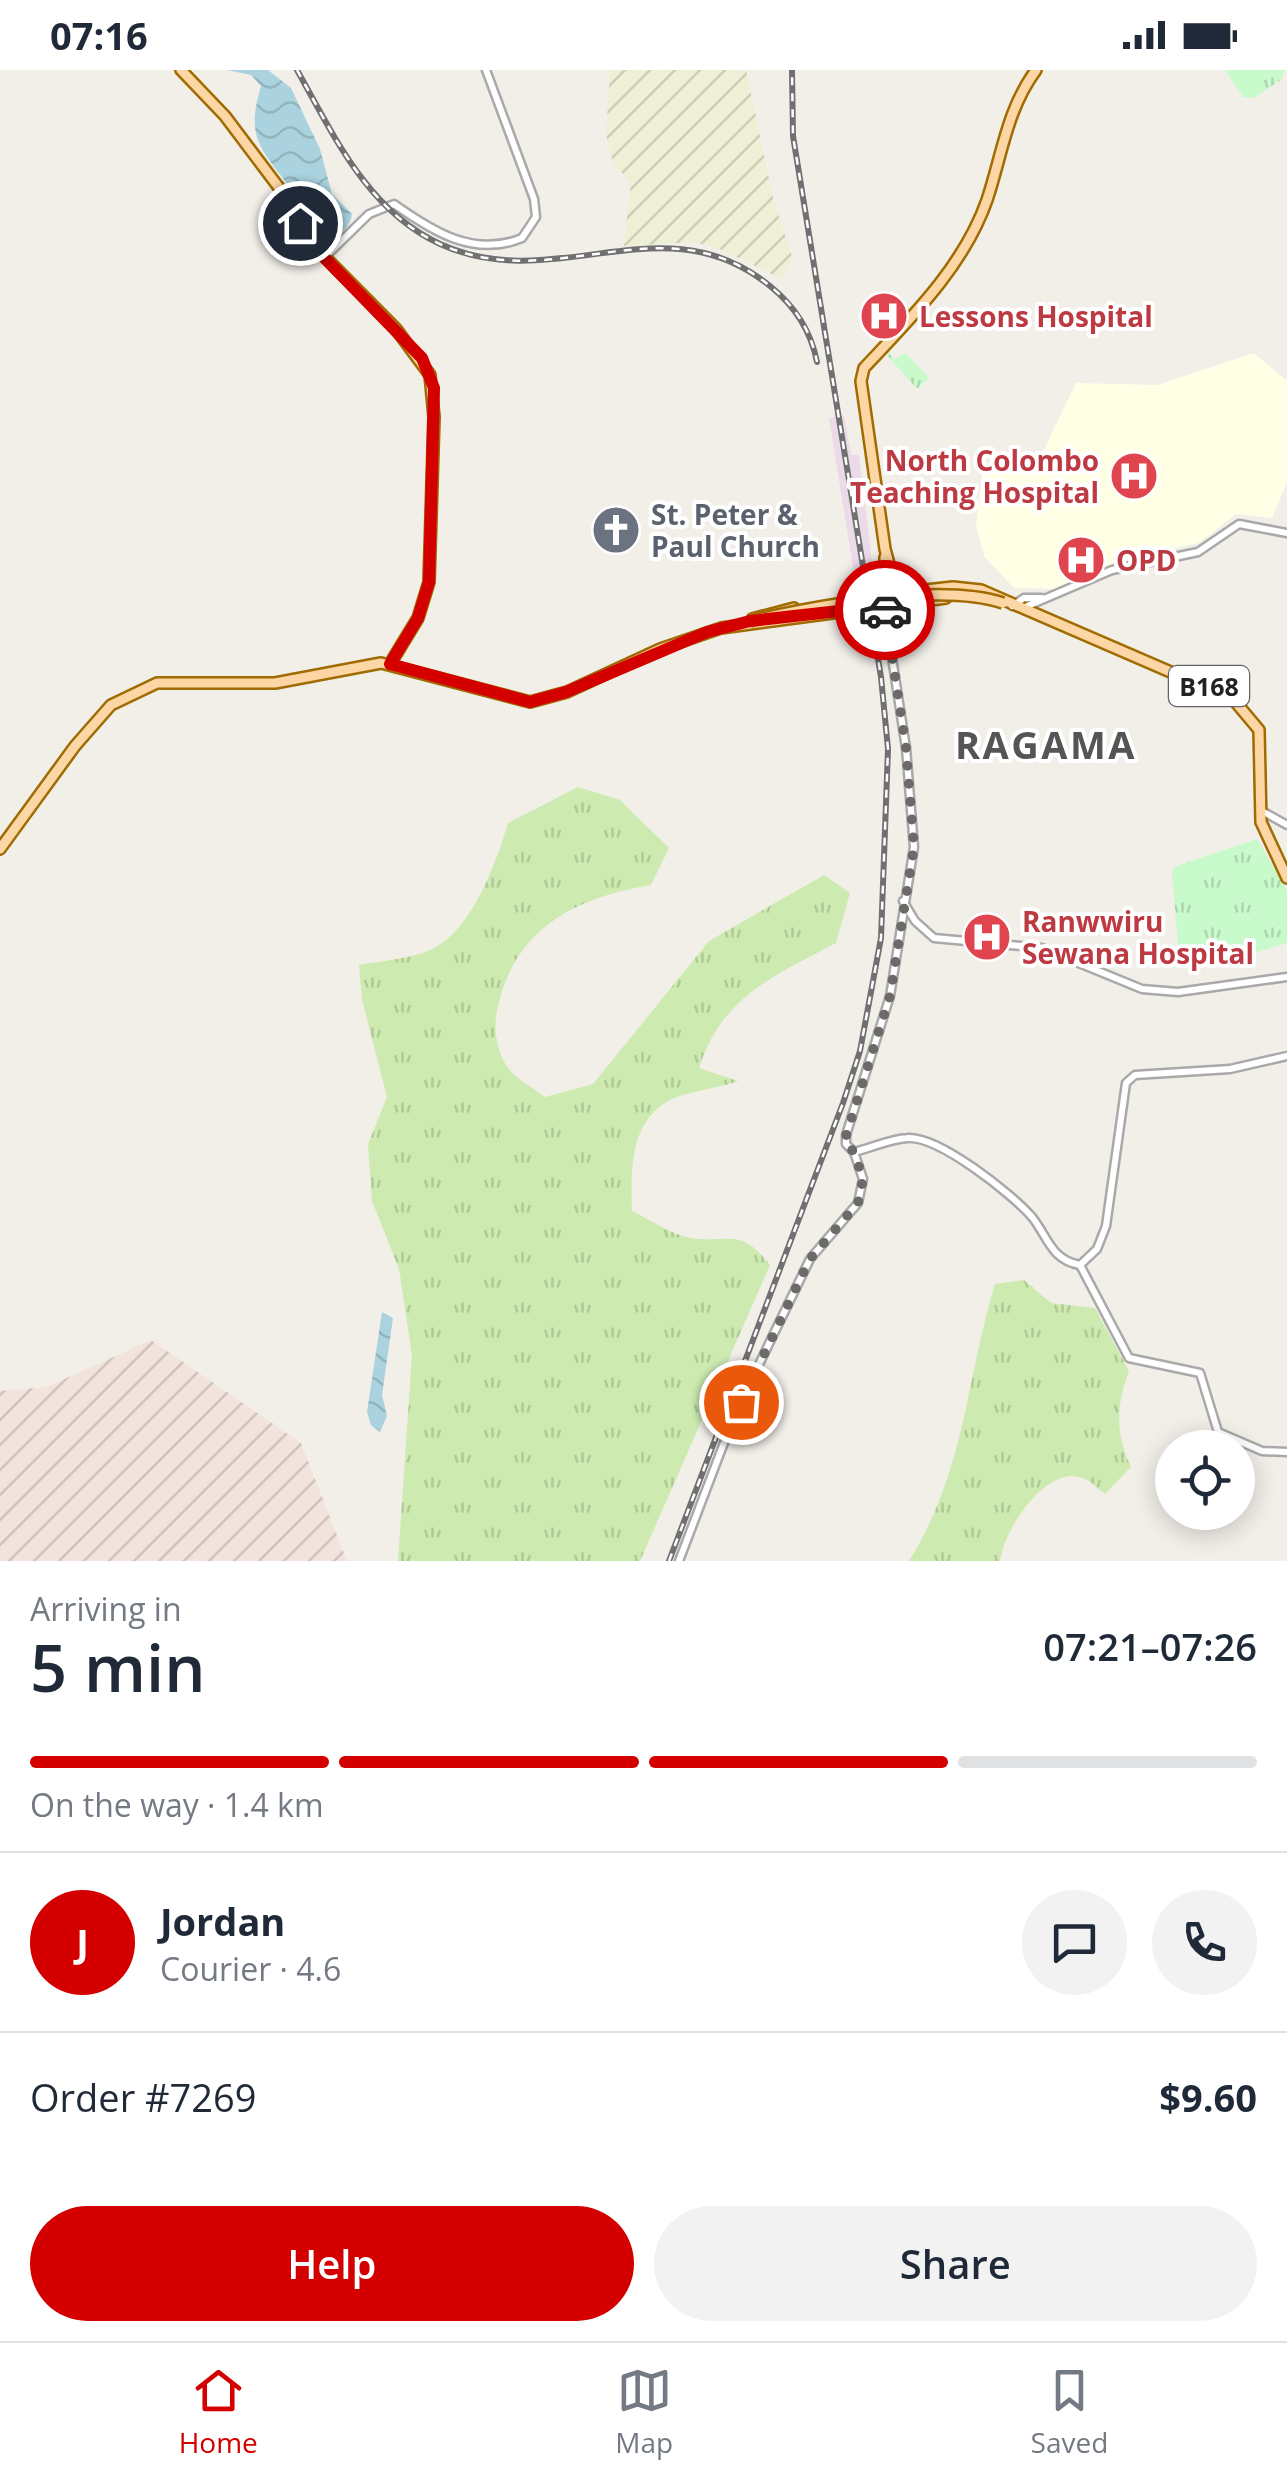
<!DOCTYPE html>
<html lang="en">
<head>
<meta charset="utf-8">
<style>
	body { margin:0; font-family:"Open Sans",sans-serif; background:#f2f2f3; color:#1f2937; height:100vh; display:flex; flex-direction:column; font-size:38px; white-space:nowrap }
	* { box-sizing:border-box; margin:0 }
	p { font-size:32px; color:#747a83 }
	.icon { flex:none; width:55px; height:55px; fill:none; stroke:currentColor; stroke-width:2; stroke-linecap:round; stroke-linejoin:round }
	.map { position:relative; height:1491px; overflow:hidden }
	.side { display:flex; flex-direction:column; background:#fff; flex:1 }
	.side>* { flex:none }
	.buttons { position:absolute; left:1155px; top:1360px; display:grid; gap:20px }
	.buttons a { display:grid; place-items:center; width:100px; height:100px; border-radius:50%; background:#fff; box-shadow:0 5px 25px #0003; font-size:50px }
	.pin { position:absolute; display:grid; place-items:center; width:85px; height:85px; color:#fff; margin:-42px; border:5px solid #fff; border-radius:50%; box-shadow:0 2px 10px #0007 }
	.courier { position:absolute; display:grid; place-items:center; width:100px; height:100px; margin:-50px; border:8px solid #d40000; border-radius:50%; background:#fff; color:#222; box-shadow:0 2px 12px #0007 }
	.overview em { font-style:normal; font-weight:600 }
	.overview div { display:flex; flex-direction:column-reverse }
	.overview { display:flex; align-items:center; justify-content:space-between; height:170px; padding:0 30px }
	h1 { font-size:65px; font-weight:600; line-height:75px }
	.bar { display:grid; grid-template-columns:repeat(4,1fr); gap:15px 10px; align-content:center; height:120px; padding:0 30px }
	.bar i { height:12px; border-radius:8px; background:#e0e1e3 }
	.bar .selected { background:#d40000 }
	.bar p { grid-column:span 4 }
	.line { display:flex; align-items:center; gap:25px; padding:0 30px; border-top:2px solid #e0e1e3 }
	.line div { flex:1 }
	.round { display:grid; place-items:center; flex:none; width:105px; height:105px; border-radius:52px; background:#f2f2f3 }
	.button { display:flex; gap:20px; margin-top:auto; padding:20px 30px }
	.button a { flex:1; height:115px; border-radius:60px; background:#d40000; color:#fff; font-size:40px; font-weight:600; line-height:115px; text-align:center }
	.button a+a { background:#f2f2f3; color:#1f2937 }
	.status { display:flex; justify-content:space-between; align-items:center; height:70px; padding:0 50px; background:#fff; direction:ltr }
	.status svg { height:28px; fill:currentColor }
	.tabs { display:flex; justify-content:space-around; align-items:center; height:140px; border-top:2px solid #e0e1e3; background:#fff; font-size:28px; color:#747a83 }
	.tabs a { display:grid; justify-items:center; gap:5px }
	.tabs .selected { color:#d40000 }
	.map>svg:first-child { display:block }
</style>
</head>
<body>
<div class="status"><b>07:16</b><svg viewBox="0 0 49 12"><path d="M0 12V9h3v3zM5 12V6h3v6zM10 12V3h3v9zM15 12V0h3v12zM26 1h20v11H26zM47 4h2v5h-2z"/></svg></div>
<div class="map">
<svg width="1287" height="1491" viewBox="0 0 1287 1491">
	<defs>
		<pattern id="military-furrows" width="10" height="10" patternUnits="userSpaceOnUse" patternTransform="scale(2.5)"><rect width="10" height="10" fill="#f3e3dd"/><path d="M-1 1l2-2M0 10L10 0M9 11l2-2" fill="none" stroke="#d0c2bd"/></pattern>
		<pattern id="farmland-furrows" width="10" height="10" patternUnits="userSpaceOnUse" patternTransform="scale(2.5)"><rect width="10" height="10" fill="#eef0d5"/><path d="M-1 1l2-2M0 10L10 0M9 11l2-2" fill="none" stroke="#ccceb7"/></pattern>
		<pattern id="grass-tufts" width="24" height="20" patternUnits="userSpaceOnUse" patternTransform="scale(2.5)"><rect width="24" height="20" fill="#cdebb0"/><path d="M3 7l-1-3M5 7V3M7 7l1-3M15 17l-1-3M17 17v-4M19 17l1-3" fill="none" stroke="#b0c997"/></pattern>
		<pattern id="park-tufts" width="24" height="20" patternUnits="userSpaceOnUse" patternTransform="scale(2.5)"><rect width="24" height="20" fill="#c8facc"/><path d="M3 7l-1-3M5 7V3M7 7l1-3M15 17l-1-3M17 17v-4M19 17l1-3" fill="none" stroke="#acd6af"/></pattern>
		<pattern id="water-waves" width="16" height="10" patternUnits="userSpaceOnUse" patternTransform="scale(2.5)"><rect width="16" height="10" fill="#aad3df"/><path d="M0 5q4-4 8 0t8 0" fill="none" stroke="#92b5bf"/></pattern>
	</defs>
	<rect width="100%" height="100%" fill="#f2efe9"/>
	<g fill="#ffffe5">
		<polygon points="893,228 902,255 883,275 867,237"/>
		<polygon points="1254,283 1287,311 1287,412 1272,448 1236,444 1199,473 1135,486 1055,519 1014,518 984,486 976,455 983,396 1009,401 1016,393 1037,394 1076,313 1157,315"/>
	</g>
	<polygon fill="url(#military-furrows)" points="151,1270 301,1373 347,1491 0,1491 0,1321 47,1317"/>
	<polygon fill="#ebdbe8" points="844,346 851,385 859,385 875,518 857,522 829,348"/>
	<polygon fill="url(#farmland-furrows)" points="610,0 746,0 774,132 793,189 780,208 718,178 694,172 624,176 631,113 613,93 606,65"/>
	<g fill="url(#grass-tufts)">
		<path d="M578,717L620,730L669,778L651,815C574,828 513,859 497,941C493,958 497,984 509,999C517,1010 534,1018 545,1027L593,1014L709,871L824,805L850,823L836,873C774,906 722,926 699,998L738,1011C720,1018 684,1022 670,1030C629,1052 631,1100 632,1141C649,1149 672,1165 691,1168C730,1174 739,1156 770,1195L640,1491H398L412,1285L399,1199L372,1131L368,1074L387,1027L362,930L359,895C381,891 407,889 428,881C471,864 496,793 508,753Z"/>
		<path d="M1024,1210L1051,1233L1095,1238L1129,1301C1116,1335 1115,1364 1131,1397L1105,1424C1094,1415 1085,1405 1070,1406C1037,1409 1004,1462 1000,1491H909C966,1399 965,1313 995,1214Z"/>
	</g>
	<g fill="url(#park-tufts)">
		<polygon points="1225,0 1285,0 1282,9 1254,28 1243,27"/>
		<polygon points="888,281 895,289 906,283 929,308 917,319 886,284"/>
		<polygon points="1257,769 1287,820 1287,873 1251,884 1178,876 1172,802 1176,796"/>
	</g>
	<g fill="url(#water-waves)">
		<path d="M227,0H268L291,18L320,79L332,124L352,144C350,159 335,170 321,170C310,152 301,132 288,115C259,77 246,66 261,16L251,5Z"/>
		<polygon points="382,1242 393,1248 382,1325 387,1346 380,1362 371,1355 367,1342"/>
	</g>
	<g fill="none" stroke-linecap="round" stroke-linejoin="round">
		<g stroke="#a9a9a9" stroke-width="11">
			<g id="tertiary">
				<path d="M325,187L369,144L394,134C432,161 474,188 522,168L536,147L534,129L486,0"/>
				<polyline points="1012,536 1024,528 1042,528"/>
				<polyline points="1023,538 1112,500 1198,482 1239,454 1287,463"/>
				<polyline points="1260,740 1287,755"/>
				<polyline points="903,831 915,851 934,868 1042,878 1142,919 1178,922 1287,907"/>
				<polyline points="1287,986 1230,999 1135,1005 1126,1013 1106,1156 1097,1179 1080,1195 1129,1288 1200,1303 1218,1362 1262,1381 1287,1382"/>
				<path d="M854,1082C871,1078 890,1069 907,1068C938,1065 1012,1124 1032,1147C1048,1167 1051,1190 1080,1195"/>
				<polyline points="679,1491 735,1344 810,1189 858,1133 863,1109 854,1082 846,1074 846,1065 890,926 914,777 906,678 884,536"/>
			</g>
		</g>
		<g stroke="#a06b00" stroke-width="14">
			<g id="primary">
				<polyline points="181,0 225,46 286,127 315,177 396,259 430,305 434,347 429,512 418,548 390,594"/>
				<polyline points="898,523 953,517 981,520 1233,629 1259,660 1261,752 1287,808"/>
				<path d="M898,527L885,479L861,311L864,298C911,248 964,196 987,130C1002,85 1007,39 1036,0"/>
				<polyline points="884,531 885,487"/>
				<polyline points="752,549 794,538"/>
				<polyline points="0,779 75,676 111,635 157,613 275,613 381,593 530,632 567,622 660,579 721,558 946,528"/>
			</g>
		</g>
		<use href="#tertiary" stroke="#fff" stroke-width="6"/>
		<use href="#primary" stroke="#fcd6a4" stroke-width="9"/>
		<g stroke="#707070" stroke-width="6">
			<g id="rail">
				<path d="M297,0C334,66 368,141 440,174C557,227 663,129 770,216C796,237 811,261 817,292"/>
				<polyline points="669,1491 843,1033 860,981 881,868 888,679 881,607 793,66 792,0"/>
			</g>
		</g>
		<use href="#rail" stroke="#fff" stroke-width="2.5" stroke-dasharray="8" stroke-linecap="butt"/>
		<g stroke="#a06b00" stroke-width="14" stroke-linecap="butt">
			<path id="primary-bridge" d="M750,551C816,536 940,512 1003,533"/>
		</g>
		<use href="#primary-bridge" stroke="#fcd6a4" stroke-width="9"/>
	</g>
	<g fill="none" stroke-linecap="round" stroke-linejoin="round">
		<polyline stroke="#6b6a68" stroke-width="10" stroke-dasharray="0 18" points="741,1332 810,1189 858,1133 863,1109 854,1082 846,1074 846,1066 890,926 914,777 906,678 885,540"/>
		<polyline stroke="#d40000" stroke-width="12" points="300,153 318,181 422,288 434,318 429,512 418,548 390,594 530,632 566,622 707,562 750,551 884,536 885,540"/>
	</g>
	<defs>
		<g id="hospital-disc" transform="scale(2.5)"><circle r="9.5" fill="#e0444e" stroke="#fff"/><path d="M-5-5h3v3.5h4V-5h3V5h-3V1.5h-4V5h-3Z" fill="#fff"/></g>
		<g id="church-disc" transform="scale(2.5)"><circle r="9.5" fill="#6b7280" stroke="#fff"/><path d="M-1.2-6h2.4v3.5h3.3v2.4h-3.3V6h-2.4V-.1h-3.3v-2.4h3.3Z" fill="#fff"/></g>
	</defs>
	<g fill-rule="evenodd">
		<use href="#hospital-disc" x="884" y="246"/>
		<use href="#hospital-disc" x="1134" y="406"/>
		<use href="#church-disc" x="616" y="460"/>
		<use href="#hospital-disc" x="1081" y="490"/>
		<use href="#hospital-disc" x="987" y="867"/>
	</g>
	<g text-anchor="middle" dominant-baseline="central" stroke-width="8" stroke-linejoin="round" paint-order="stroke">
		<rect fill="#fff" stroke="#646464" stroke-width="2.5" x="1169" y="596" width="80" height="40" rx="8"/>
		<g font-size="25" font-weight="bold" fill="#222">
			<text x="1209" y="616">B168</text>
		</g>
		<g font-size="28" font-weight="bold" fill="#be3a42" stroke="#fff" text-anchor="start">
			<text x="919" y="246">Lessons Hospital</text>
			<text x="1099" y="390" text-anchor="end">North Colombo<tspan x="1099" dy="32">Teaching Hospital</tspan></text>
			<text x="1116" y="490">OPD</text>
			<text x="1022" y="851">Ranwwiru<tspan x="1022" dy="32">Sewana Hospital</tspan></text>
		</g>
		<g font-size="28" font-weight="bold" fill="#5b616d" stroke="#fff" text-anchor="start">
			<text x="651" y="444">St. Peter &amp;<tspan x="651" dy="32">Paul Church</tspan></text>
		</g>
		<g font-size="38" font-weight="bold" letter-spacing="2.5" fill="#555" stroke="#fff">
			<text x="1046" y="674">RAGAMA</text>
		</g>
	</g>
</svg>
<div class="buttons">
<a><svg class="icon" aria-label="locate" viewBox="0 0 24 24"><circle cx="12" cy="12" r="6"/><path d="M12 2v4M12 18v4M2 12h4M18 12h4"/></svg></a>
</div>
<div class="pin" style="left:741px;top:1332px;background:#ea580c"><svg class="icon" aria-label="bag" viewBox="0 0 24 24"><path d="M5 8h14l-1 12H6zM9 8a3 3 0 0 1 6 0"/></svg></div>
<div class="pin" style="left:300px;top:153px;background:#1f2937"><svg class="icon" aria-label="home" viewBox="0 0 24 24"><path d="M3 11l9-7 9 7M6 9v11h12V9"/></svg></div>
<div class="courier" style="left:885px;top:540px"><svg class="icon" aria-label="car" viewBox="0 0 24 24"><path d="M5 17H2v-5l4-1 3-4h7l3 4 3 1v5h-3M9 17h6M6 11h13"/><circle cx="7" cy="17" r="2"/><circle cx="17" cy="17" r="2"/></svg></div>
</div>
<section class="side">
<div class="overview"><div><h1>5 min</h1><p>Arriving in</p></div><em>07:21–07:26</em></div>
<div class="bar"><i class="selected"></i><i class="selected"></i><i class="selected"></i><i></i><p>On the way · 1.4 km</p></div>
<div class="line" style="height:180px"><b class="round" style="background:#d40000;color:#fff">J</b><div><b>Jordan</b><p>Courier · 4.6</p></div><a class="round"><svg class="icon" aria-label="chat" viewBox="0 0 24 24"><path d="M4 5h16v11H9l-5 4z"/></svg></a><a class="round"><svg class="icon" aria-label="phone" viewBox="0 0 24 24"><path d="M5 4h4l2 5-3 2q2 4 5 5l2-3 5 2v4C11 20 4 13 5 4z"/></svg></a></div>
<div class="line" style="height:130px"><div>Order #7269</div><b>$9.60</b></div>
<div class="button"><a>Help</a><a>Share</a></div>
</section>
<nav class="tabs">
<a class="selected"><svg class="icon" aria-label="home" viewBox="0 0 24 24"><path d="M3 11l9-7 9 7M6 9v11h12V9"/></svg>Home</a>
<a><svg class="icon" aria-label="map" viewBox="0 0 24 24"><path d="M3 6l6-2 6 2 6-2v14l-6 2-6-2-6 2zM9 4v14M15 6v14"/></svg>Map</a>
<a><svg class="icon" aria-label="saved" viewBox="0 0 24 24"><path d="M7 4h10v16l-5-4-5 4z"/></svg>Saved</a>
</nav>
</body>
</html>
